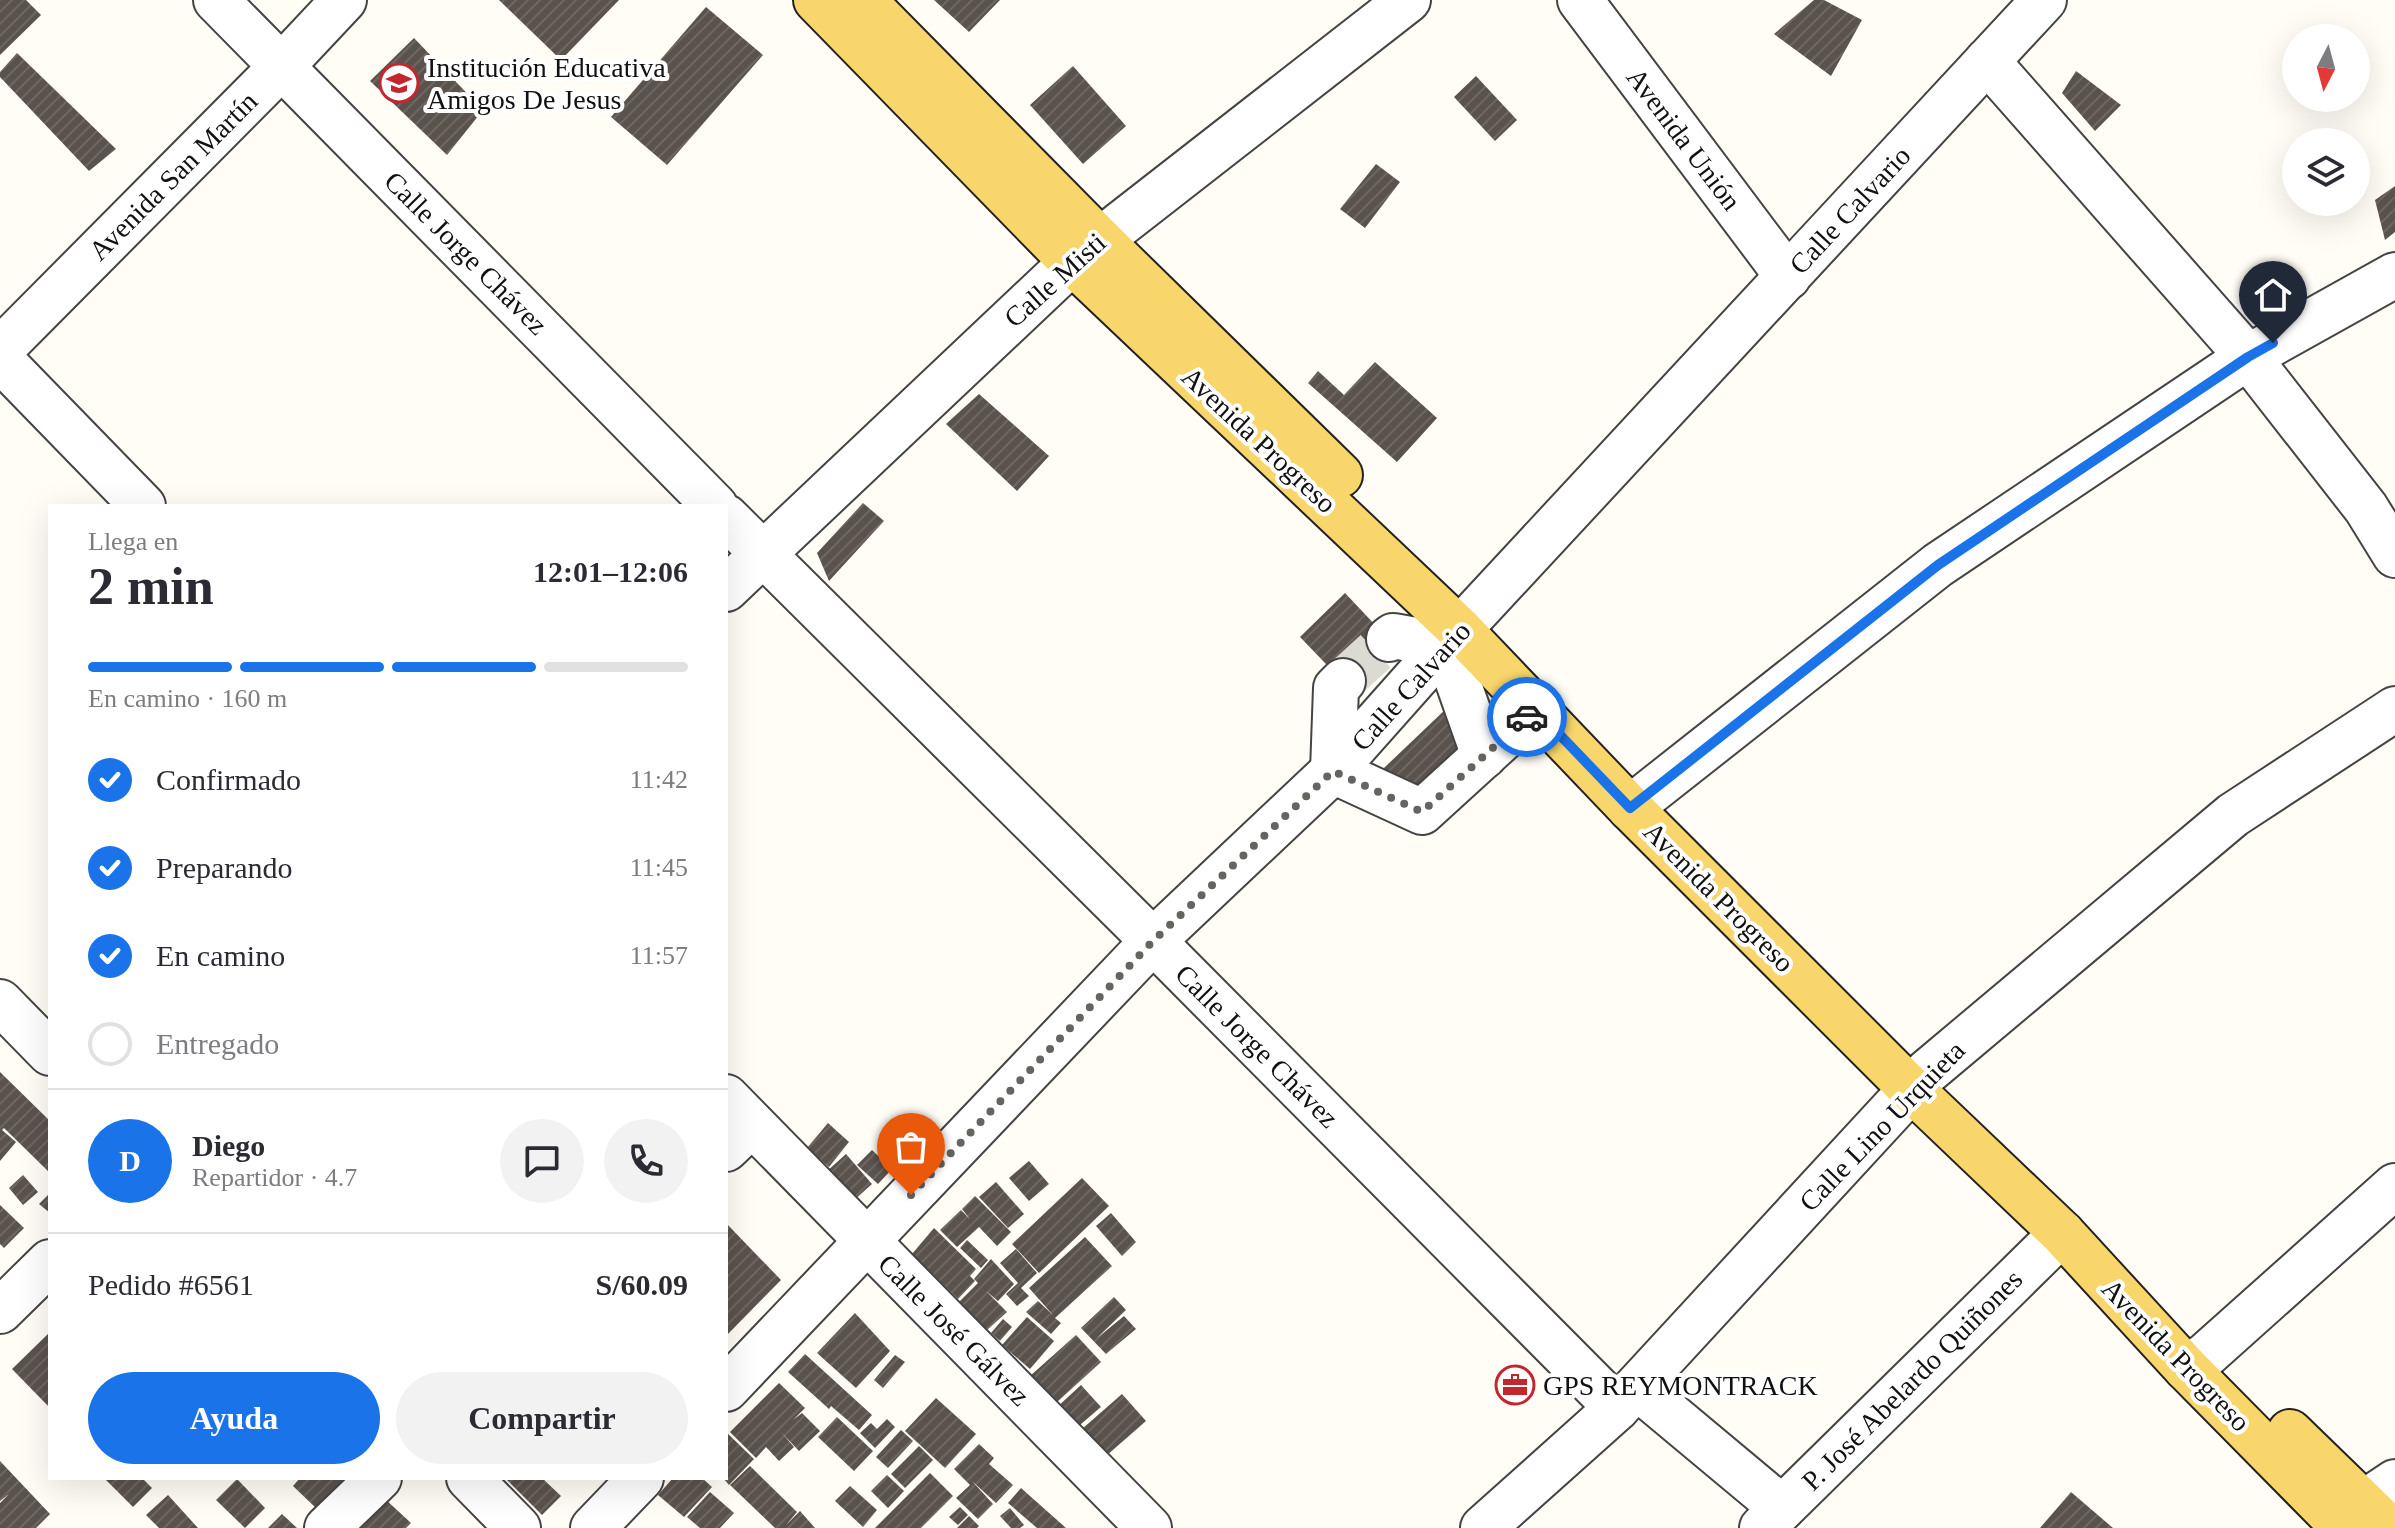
<!DOCTYPE html>
<html lang="es">
<head>
<meta charset="utf-8">
<style>
	body { margin:0; font-family:Georgia,serif; background:#f2f2f3; color:#2b2b33; height:100vh; display:flex; flex-direction:column; font-size:30px; white-space:nowrap }
	* { box-sizing:border-box; margin:0 }
	p { font-size:26px; color:#7c7c81 }
	.icon { flex:none; width:44px; height:44px; fill:none; stroke:currentColor; stroke-width:2; stroke-linecap:round; stroke-linejoin:round }
	.map { position:relative; flex:1; overflow:hidden }
	.drawer { position:absolute; left:48px; top:504px; width:680px; height:976px; display:flex; flex-direction:column; background:#fff; border-radius:0px; box-shadow:0 8px 32px #0002 }
	.drawer>* { flex:none }
	.needle { width:52px; rotate:186deg }
	.controls { position:absolute; left:2282px; top:24px; display:grid; gap:16px }
	.controls a { display:grid; place-items:center; width:88px; height:88px; border-radius:50%; background:#fff; box-shadow:0 8px 32px #0002; font-size:40px }
	.pin { position:absolute; display:grid; place-items:center; width:68px; height:68px; color:#fff; margin:-82px -34px; border-radius:50% 50% 50% 0; rotate:-45deg; box-shadow:0 0 8px #0007 }
	.pin .icon { rotate:45deg }
	.courier { position:absolute; display:grid; place-items:center; width:80px; height:80px; margin:-40px; border:6px solid #1a73e8; border-radius:50%; background:#fff; color:#222; box-shadow:0 2px 10px #0007 }
	.summary em { font-style:normal; font-weight:700 }
	.summary div { display:flex; flex-direction:column-reverse }
	.summary { display:flex; align-items:center; justify-content:space-between; height:136px; padding:0 40px }
	h1 { font-size:52px; font-weight:700; line-height:60px }
	.bar { display:grid; grid-template-columns:repeat(4,1fr); gap:12px 8px; align-content:center; height:96px; padding:0 40px }
	.bar i { height:10px; border-radius:6px; background:#e1e1e2 }
	.bar .active { background:#1a73e8 }
	.bar p { grid-column:span 4 }
	.line { display:flex; align-items:center; gap:20px; padding:0 40px; border-top:2px solid #e1e1e2 }
	.line div { flex:1 }
	.round { display:grid; place-items:center; flex:none; width:84px; height:84px; border-radius:42px; background:#f2f2f3 }
	ol { padding:0 40px; list-style:none }
	li { display:flex; align-items:center; gap:24px; height:88px }
	li p { margin-inline-start:auto }
	li .icon { padding:8px; border-radius:50%; background:#1a73e8; color:#fff; stroke-width:4 }
	li:last-child { color:#7c7c81 }
	li i { width:44px; height:44px; border:4px solid #e1e1e2; border-radius:50% }
	.action { display:flex; gap:16px; margin-top:auto; padding:16px 40px }
	.action a { flex:1; height:92px; border-radius:48px; background:#1a73e8; color:#fff; font-size:32px; font-weight:700; line-height:92px; text-align:center }
	.action a+a { background:#f2f2f3; color:#2b2b33 }
	.map>svg:first-child { display:block }
</style>
</head>
<body>
<div class="map">
<svg width="2395" height="1528" viewBox="0 0 2395 1528">
	<defs>
		<pattern id="building-hatch" width="6" height="6" patternUnits="userSpaceOnUse" patternTransform="scale(2)"><rect width="6" height="6" fill="#5a524d"/><path d="M-1 1l2-2M0 6l6-6M5 7l2-2" fill="none" stroke="#6d6662"/></pattern>
	</defs>
	<rect width="100%" height="100%" fill="#fffdf5"/>
	<g fill="url(#building-hatch)">
		<polygon points="0,0 26,0 41,15 0,55"/>
		<polygon points="499,0 619,0 561,60"/>
		<polygon points="934,0 1000,0 969,32"/>
		<polygon points="1814,0 1824,0 1862,20 1831,76 1774,34"/>
		<polygon points="706,7 763,55 667,165 611,117"/>
		<polygon points="414,38 483,110 447,155 370,81"/>
		<polygon points="17,53 116,149 89,171 0,77 0,72"/>
		<polygon points="1073,66 1126,126 1083,164 1030,105"/>
		<polygon points="2076,71 2121,105 2095,131 2062,93"/>
		<polygon points="1476,76 1517,120 1495,141 1454,97"/>
		<polygon points="1376,164 1400,182 1365,228 1340,209"/>
		<polygon points="2395,186 2395,232 2385,240 2375,200"/>
		<polygon points="1375,362 1437,418 1397,462 1308,383 1318,371 1344,395"/>
		<polygon points="979,394 1049,456 1017,491 946,424"/>
		<polygon points="863,503 884,521 829,581 817,553"/>
		<polygon points="1345,593 1395,646 1350,689 1300,637"/>
		<polygon points="1448,707 1479,738 1459,797 1364,787"/>
		<polygon points="0,1072 50,1121 50,1173 4,1128 2,1130 16,1142 0,1161"/>
		<polygon points="828,1123 849,1142 829,1167 807,1148"/>
		<polygon points="872,1150 892,1169 878,1184 857,1165"/>
		<polygon points="846,1154 872,1184 852,1202 826,1172"/>
		<polygon points="1029,1161 1049,1184 1029,1201 1009,1178"/>
		<polygon points="23,1175 38,1192 23,1205 9,1188"/>
		<polygon points="1082,1178 1109,1206 1039,1273 1012,1244"/>
		<polygon points="996,1182 1024,1214 1008,1228 979,1197"/>
		<polygon points="50,1193 50,1213 39,1204"/>
		<polygon points="975,1196 1011,1232 997,1246 979,1227 957,1247 940,1230 961,1210 970,1219 962,1209"/>
		<polygon points="0,1205 24,1228 4,1248 0,1244"/>
		<polygon points="1111,1213 1136,1242 1122,1256 1096,1226"/>
		<polygon points="726,1223 781,1280 726,1336"/>
		<polygon points="934,1228 976,1269 970,1276 975,1281 958,1299 912,1254"/>
		<polygon points="1085,1237 1112,1266 1055,1318 1061,1323 1051,1334 1026,1312 1038,1301 1053,1315 1029,1288"/>
		<polygon points="967,1240 988,1260 981,1268 960,1248"/>
		<polygon points="1016,1249 1037,1273 1021,1288 1029,1296 1017,1306 1006,1294 1018,1283 1000,1263"/>
		<polygon points="991,1259 1014,1284 998,1301 986,1291 1007,1312 987,1330 959,1302 978,1283 974,1279"/>
		<polygon points="1114,1297 1126,1310 1097,1338 1124,1316 1136,1329 1106,1354 1081,1328"/>
		<polygon points="855,1313 890,1351 856,1388 817,1353"/>
		<polygon points="1027,1317 1054,1341 1030,1369 1002,1345"/>
		<polygon points="1003,1319 1012,1327 1000,1341 991,1333"/>
		<polygon points="50,1332 50,1408 12,1369"/>
		<polygon points="1076,1335 1101,1362 1056,1403 1030,1376"/>
		<polygon points="805,1354 872,1415 859,1430 831,1406 829,1409 788,1372"/>
		<polygon points="895,1355 905,1362 883,1388 874,1380"/>
		<polygon points="779,1383 805,1408 793,1420 802,1413 820,1431 799,1451 781,1432 794,1447 779,1461 766,1447 756,1458 730,1432"/>
		<polygon points="1081,1385 1101,1407 1074,1430 1055,1409"/>
		<polygon points="1122,1394 1146,1421 1098,1463 1074,1436"/>
		<polygon points="936,1398 976,1434 945,1468 905,1431"/>
		<polygon points="837,1417 873,1451 854,1471 818,1437"/>
		<polygon points="887,1419 895,1427 875,1448 860,1433 871,1423 877,1429"/>
		<polygon points="901,1430 913,1441 888,1468 876,1457"/>
		<polygon points="726,1432 754,1459 729,1485 723,1478 726,1478"/>
		<polygon points="979,1444 994,1458 989,1464 1013,1485 996,1503 972,1481 993,1504 978,1519 956,1498 970,1485 954,1469"/>
		<polygon points="919,1446 933,1460 905,1488 891,1474"/>
		<polygon points="0,1461 50,1514 36,1528 0,1528 0,1503 9,1494 0,1501"/>
		<polygon points="750,1466 797,1512 786,1525 800,1511 815,1528 775,1528 730,1485"/>
		<polygon points="930,1473 953,1496 921,1528 875,1528"/>
		<polygon points="887,1475 904,1491 888,1508 871,1491"/>
		<polygon points="104,1478 142,1478 152,1488 133,1507"/>
		<polygon points="300,1478 347,1478 317,1509 293,1486"/>
		<polygon points="505,1478 542,1478 561,1496 542,1515"/>
		<polygon points="673,1478 702,1478 712,1487 684,1517 658,1495"/>
		<polygon points="237,1479 265,1508 245,1528 216,1500"/>
		<polygon points="850,1486 877,1510 863,1527 835,1501"/>
		<polygon points="1021,1488 1066,1528 1037,1528 1008,1503"/>
		<polygon points="710,1492 734,1513 720,1528 700,1528 687,1517"/>
		<polygon points="2071,1492 2113,1528 2040,1528"/>
		<polygon points="168,1495 198,1528 159,1528 146,1515"/>
		<polygon points="384,1498 411,1523 406,1528 356,1528"/>
		<polygon points="960,1507 968,1515 958,1525 949,1517"/>
		<polygon points="1010,1508 1024,1525 1020,1528 1011,1528 1000,1516"/>
		<polygon points="282,1514 297,1528 268,1528"/>
		<polygon points="969,1516 979,1526 977,1528 957,1528"/>
	</g>
	<g fill="none" stroke-linecap="round" stroke-linejoin="round">
		<polyline stroke="#dbdad3" stroke-width="44" stroke-dasharray="44 22" stroke-linecap="butt" points="1343,681 1389,639"/>
		<g stroke="#444" stroke-width="48">
			<g id="minor">
				<polyline points="216,0 715,506"/>
				<polyline points="1580,0 1788,277"/>
				<polyline points="1987,61 2248,357 2366,508 2395,555"/>
				<polyline points="0,350 282,66 344,0"/>
				<polyline points="0,359 143,506"/>
				<polyline points="726,517 1153,941 1617,1408"/>
				<polyline points="726,589 1072,262 1408,0"/>
				<polyline points="1389,639 1393,636 1445,645 1484,756"/>
				<polyline points="1343,681 1336,688 1333,771 1422,812 1535,709"/>
				<polyline points="1630,808 1938,565 2248,357 2395,275"/>
				<polyline points="0,1002 50,1053"/>
				<polyline points="726,1097 1149,1528"/>
				<polyline points="726,1149 752,1124"/>
				<polyline points="0,1311 50,1262"/>
				<polyline points="2186,1368 2206,1355 2395,1186"/>
				<polyline points="1637,1387 1782,1508"/>
				<polyline points="726,1389 1153,941 1333,771 1445,645 2044,0"/>
				<polyline points="469,1478 518,1528"/>
				<polyline points="2337,1527 2365,1502 2395,1482"/>
				<polyline points="327,1528 379,1478"/>
				<polyline points="593,1528 641,1478"/>
				<polyline points="1483,1528 1617,1408 1927,1072 2233,815 2395,709"/>
				<polyline points="1762,1528 2062,1233"/>
			</g>
		</g>
		<g stroke="#222" stroke-width="48">
			<g id="major">
				<polyline points="816,0 1072,262 1460,630 1630,808 1911,1089 2062,1233 2186,1368 2344,1528"/>
				<polyline points="863,0 1100,240 1340,475"/>
				<polyline points="2290,1432 2389,1528"/>
			</g>
		</g>
		<use href="#minor" stroke="#fff" stroke-width="44"/>
		<use href="#major" stroke="#f9d66b" stroke-width="44"/>
	</g>
	<g fill="none" stroke-linecap="round" stroke-linejoin="round">
		<polyline stroke="#646461" stroke-width="8" stroke-dasharray="0 14.4" points="911,1195 1153,941 1333,771 1422,812 1527,717"/>
		<polyline stroke="#1a73e8" stroke-width="10" points="1527,717 1535,709 1630,808 1938,565 2248,357 2273,343"/>
	</g>
	<defs>
		<g id="school-ring" transform="scale(2)"><circle r="9.5" fill="#fff" stroke="#c4262e" stroke-width="1.5"/><path d="M0-5L7-2L0 1L-7-2ZM-4 1L0 2.5L4 1V4Q0 6-4 4Z" fill="#c4262e"/></g>
		<g id="office-ring" transform="scale(2)"><circle r="9.5" fill="#fff" stroke="#c4262e" stroke-width="1.5"/><path d="M-6-3h4V-5.5h4V-3h4V5H-6ZM-1-4.5V-3h2v-1.5ZM-6 0V1H6V0Z" fill="#c4262e"/></g>
	</defs>
	<g fill-rule="evenodd">
		<use href="#school-ring" x="399" y="83"/>
		<use href="#office-ring" x="1515" y="1385"/>
	</g>
	<g text-anchor="middle" dominant-baseline="central" stroke-width="8" stroke-linejoin="round" paint-order="stroke">
		<g font-size="28" fill="#111" stroke="#fff" text-anchor="start">
			<text x="427" y="67">Institución Educativa<tspan x="427" dy="32">Amigos De Jesus</tspan></text>
			<text x="1543" y="1385">GPS REYMONTRACK</text>
		</g>
		<g font-size="28" fill="#111" stroke="#fff">
			<text transform="translate(1684 139) rotate(53)">Avenida Unión</text>
			<text transform="translate(173 176) rotate(-45)">Avenida San Martín</text>
			<text transform="translate(1850 210) rotate(-47)">Calle Calvario</text>
			<text transform="translate(466 253) rotate(45)">Calle Jorge Chávez</text>
			<text transform="translate(1055 280) rotate(-42)">Calle Misti</text>
			<text transform="translate(1259 440) rotate(43)">Avenida Progreso</text>
			<text transform="translate(1411 686) rotate(-48)">Calle Calvario</text>
			<text transform="translate(1719 897) rotate(45)">Avenida Progreso</text>
			<text transform="translate(1257 1046) rotate(45)">Calle Jorge Chávez</text>
			<text transform="translate(1882 1126) rotate(-46)">Calle Lino Urquieta</text>
			<text transform="translate(954 1330) rotate(45)">Calle José Gálvez</text>
			<text transform="translate(2176 1355) rotate(46)">Avenida Progreso</text>
			<text transform="translate(1912 1380) rotate(-45)">P. José Abelardo Quiñones</text>
		</g>
	</g>
</svg>
<div class="controls">
<a><svg class="needle" viewBox="-14 -14 28 28"><path d="M0-13l5 13h-10z" fill="#e53935"/><path d="M0 13l5-13h-10z" fill="#7c7c81"/></svg></a>
<a><svg class="icon" aria-label="layers" viewBox="0 0 24 24"><path d="M12 4l9 5-9 5-9-5zM3 14l9 5 9-5"/></svg></a>
</div>
<div class="pin" style="left:911px;top:1195px;background:#ea580c"><svg class="icon" aria-label="bag" viewBox="0 0 24 24"><path d="M5 8h14l-1 12H6zM9 8a3 3 0 0 1 6 0"/></svg></div>
<div class="pin" style="left:2273px;top:343px;background:#1f2937"><svg class="icon" aria-label="home" viewBox="0 0 24 24"><path d="M3 11l9-7 9 7M6 9v11h12V9"/></svg></div>
<div class="courier" style="left:1527px;top:717px"><svg class="icon" aria-label="car" viewBox="0 0 24 24"><path d="M5 17H2v-5l4-1 3-4h7l3 4 3 1v5h-3M9 17h6M6 11h13"/><circle cx="7" cy="17" r="2"/><circle cx="17" cy="17" r="2"/></svg></div>
<section class="drawer">
<div class="summary"><div><h1>2 min</h1><p>Llega en</p></div><em>12:01–12:06</em></div>
<div class="bar"><i class="active"></i><i class="active"></i><i class="active"></i><i></i><p>En camino · 160 m</p></div>
<ol>
<li><svg class="icon" aria-label="check" viewBox="0 0 24 24"><path d="M5 12l5 5 9-10"/></svg>Confirmado<p>11:42</p></li>
<li><svg class="icon" aria-label="check" viewBox="0 0 24 24"><path d="M5 12l5 5 9-10"/></svg>Preparando<p>11:45</p></li>
<li><svg class="icon" aria-label="check" viewBox="0 0 24 24"><path d="M5 12l5 5 9-10"/></svg>En camino<p>11:57</p></li>
<li><i></i>Entregado</li>
</ol>
<div class="line" style="height:144px"><b class="round" style="background:#1a73e8;color:#fff">D</b><div><b>Diego</b><p>Repartidor · 4.7</p></div><a class="round"><svg class="icon" aria-label="chat" viewBox="0 0 24 24"><path d="M4 5h16v11H9l-5 4z"/></svg></a><a class="round"><svg class="icon" aria-label="phone" viewBox="0 0 24 24"><path d="M5 4h4l2 5-3 2q2 4 5 5l2-3 5 2v4C11 20 4 13 5 4z"/></svg></a></div>
<div class="line" style="height:104px"><div>Pedido #6561</div><b>S/60.09</b></div>
<div class="action"><a>Ayuda</a><a>Compartir</a></div>
</section>
</div>
</body>
</html>
